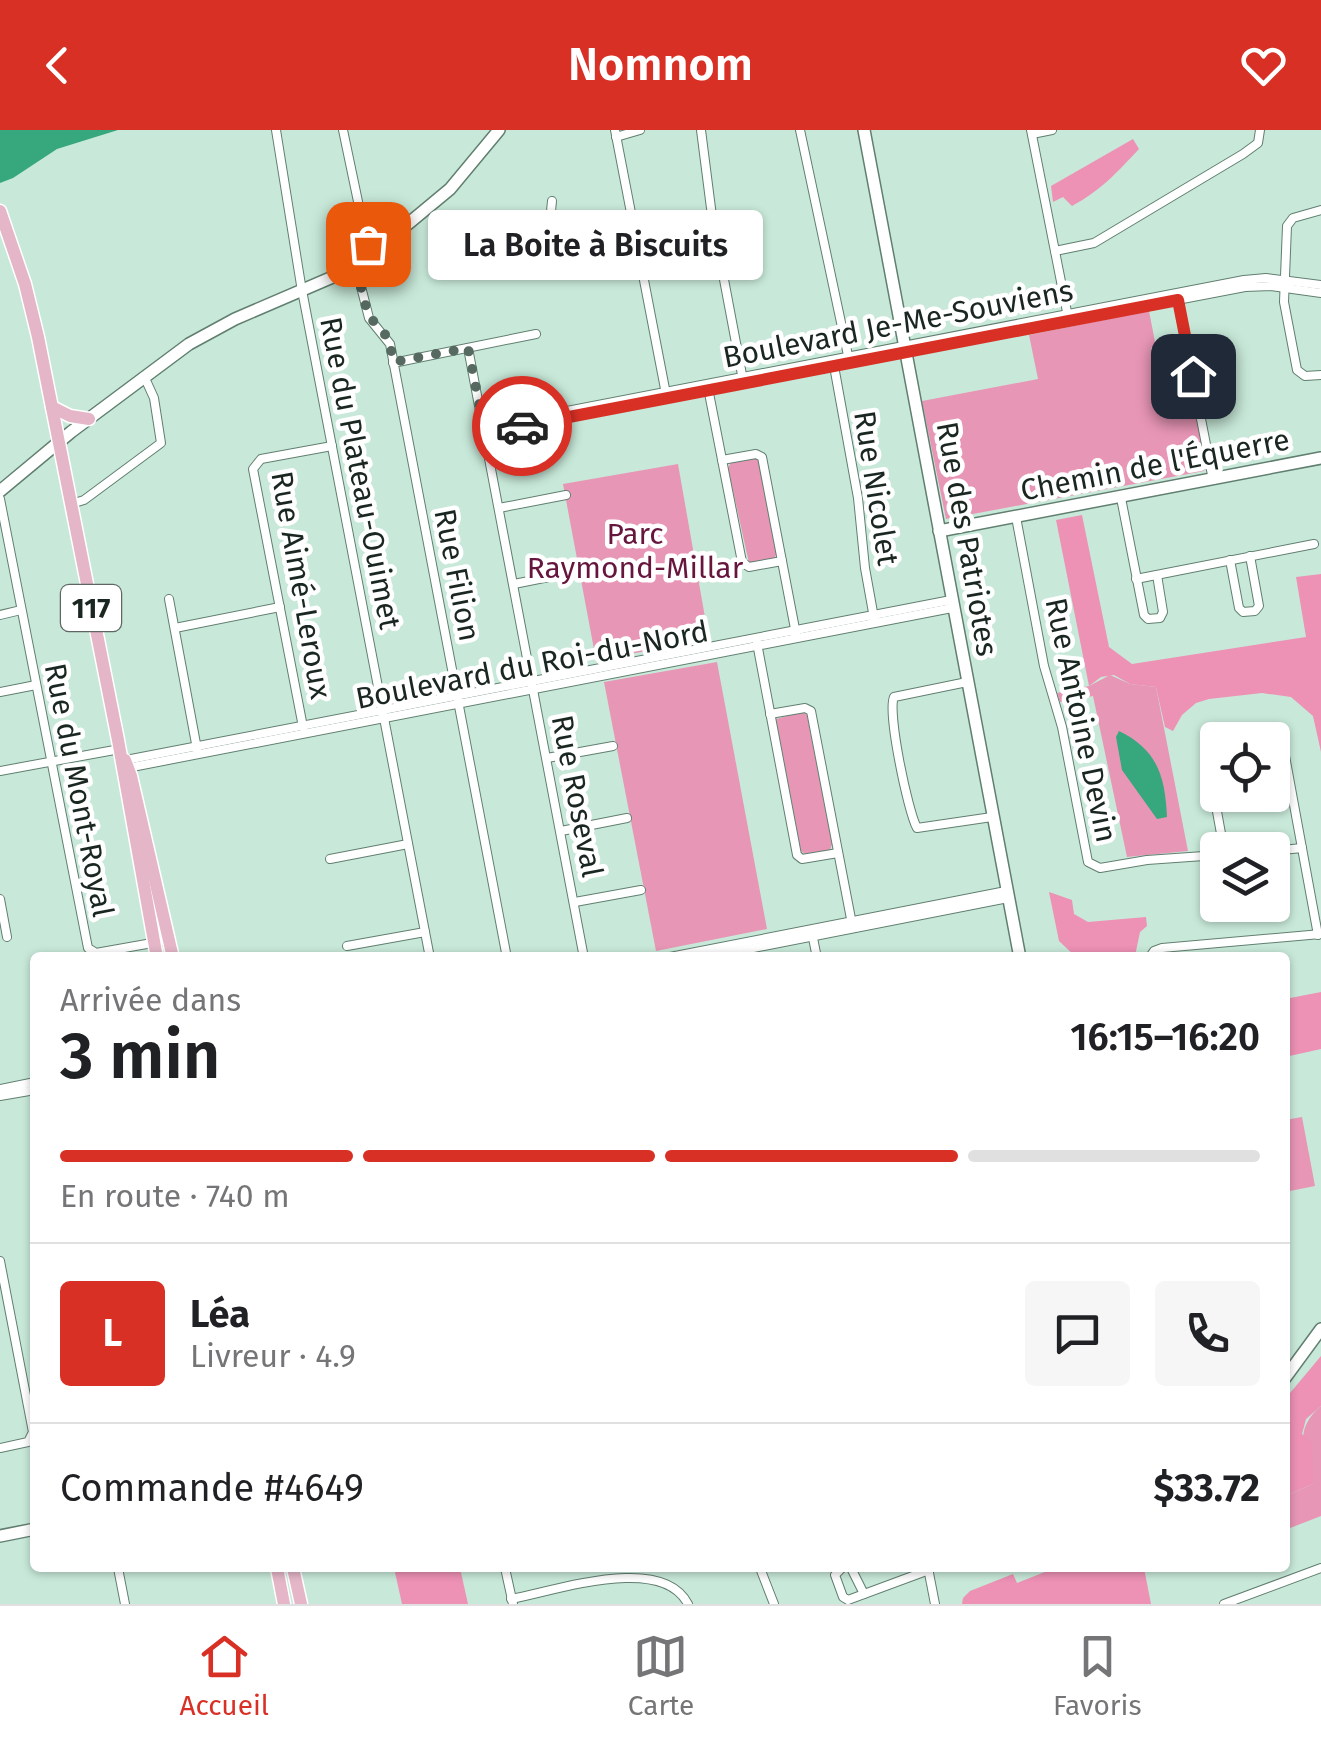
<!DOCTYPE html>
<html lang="fr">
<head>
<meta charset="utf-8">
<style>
	body { margin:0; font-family:"Fira Sans",sans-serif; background:#f6f6f6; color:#202124; height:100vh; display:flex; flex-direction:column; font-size:38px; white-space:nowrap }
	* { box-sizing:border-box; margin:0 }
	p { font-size:32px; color:#757577 }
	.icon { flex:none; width:55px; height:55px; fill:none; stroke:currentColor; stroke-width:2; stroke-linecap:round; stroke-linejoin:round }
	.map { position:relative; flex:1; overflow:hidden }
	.panel { position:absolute; left:30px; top:822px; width:1260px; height:620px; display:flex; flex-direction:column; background:#fff; border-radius:10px; box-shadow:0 2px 8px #0004 }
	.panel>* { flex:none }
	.tools { position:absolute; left:1200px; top:592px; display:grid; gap:20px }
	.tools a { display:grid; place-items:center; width:90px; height:90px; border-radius:10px; background:#fff; box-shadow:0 2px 8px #0004; font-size:50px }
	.pin { position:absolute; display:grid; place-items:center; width:85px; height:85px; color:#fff; margin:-42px; border-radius:20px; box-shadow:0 5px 15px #0006 }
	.courier { position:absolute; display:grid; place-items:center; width:100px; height:100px; margin:-50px; border:8px solid #d93025; border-radius:50%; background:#fff; color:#222; box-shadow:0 2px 12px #0007 }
	.bubble { position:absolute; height:70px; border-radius:10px; background:#fff; box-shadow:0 2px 8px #0004; font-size:32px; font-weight:600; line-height:70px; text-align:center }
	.summary em { font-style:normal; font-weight:600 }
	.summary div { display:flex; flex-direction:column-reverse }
	.summary { display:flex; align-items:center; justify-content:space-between; height:170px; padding:0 30px }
	h1 { font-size:65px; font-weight:600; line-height:75px }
	.bar { display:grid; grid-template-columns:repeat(4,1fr); gap:15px 10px; align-content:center; height:120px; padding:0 30px }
	.bar i { height:12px; border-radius:8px; background:#e0e0e0 }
	.bar .on { background:#d93025 }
	.bar p { grid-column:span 4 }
	.line { display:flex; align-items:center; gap:25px; padding:0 30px; border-top:2px solid #e0e0e0 }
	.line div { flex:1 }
	.round { display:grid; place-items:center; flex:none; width:105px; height:105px; border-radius:10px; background:#f6f6f6 }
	header { display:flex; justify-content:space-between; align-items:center; height:130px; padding:0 30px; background:#d93025; color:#fff; font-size:45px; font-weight:600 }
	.tab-bar { display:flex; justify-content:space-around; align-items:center; height:140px; border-top:2px solid #e0e0e0; background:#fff; font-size:28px; color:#757577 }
	.tab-bar a { display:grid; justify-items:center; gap:5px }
	.tab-bar .on { color:#d93025 }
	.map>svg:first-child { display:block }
</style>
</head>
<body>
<header><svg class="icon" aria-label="back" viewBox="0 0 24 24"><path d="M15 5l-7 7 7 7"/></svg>Nomnom<svg class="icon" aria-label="heart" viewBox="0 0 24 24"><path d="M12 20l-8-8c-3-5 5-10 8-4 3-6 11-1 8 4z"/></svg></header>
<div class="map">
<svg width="1321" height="1474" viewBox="0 0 1321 1474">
	<rect width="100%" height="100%" fill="#c8e9d9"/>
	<g fill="#e896b6">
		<polygon points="1149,181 1156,217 1151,218 1154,235 1185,231 1206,335 1204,341 946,389 922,271 1038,249 1029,205"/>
		<polygon points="754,328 759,331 777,423 774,429 749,433 728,338 731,332"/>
		<polygon points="678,334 709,510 596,530 563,354"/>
		<polygon points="717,532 767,799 656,821 604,552"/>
		<polygon points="1110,545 1130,554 1156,557 1188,721 1127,727 1093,566 1060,572 1057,563 1089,556"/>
		<polygon points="802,582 807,585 832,714 830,720 805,724 801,721 776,589"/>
		<polygon points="1302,987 1315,1056 1285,1062 1285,990"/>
		<path d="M1321,1276V1386L1285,1400V1366L1313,1354C1305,1321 1292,1301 1321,1276Z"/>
	</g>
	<g fill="#ed91b5">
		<path d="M1133,9L1139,19C1116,43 1103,59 1072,76L1063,67L1053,72L1051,56Z"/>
		<polygon points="1082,385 1109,517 1132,534 1306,507 1296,447 1321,444 1321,622 1313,586 1291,567 1262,563 1209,569 1196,573 1182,585 1173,601 1165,597 1156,557 1130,554 1114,545 1101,547 1089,556 1056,390"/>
		<polygon points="1049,762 1072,770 1074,784 1088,792 1146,787 1147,796 1140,802 1135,826 1076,827 1059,811"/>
		<polygon points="1321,862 1321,919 1285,927 1285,869"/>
		<polygon points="1321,1226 1321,1276 1306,1289 1302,1304 1312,1313 1313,1354 1285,1366 1285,1269"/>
		<polygon points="394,1438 460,1438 468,1474 402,1474"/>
		<polygon points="1055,1438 1144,1438 1151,1474 962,1474 963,1468 970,1461 1013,1444 1017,1453"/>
	</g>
	<g fill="#37a77d">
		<polygon points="0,0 118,0 57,19 13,48 0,53"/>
		<path d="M1119,601C1158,620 1165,647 1167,687L1157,689L1122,640L1116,607Z"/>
	</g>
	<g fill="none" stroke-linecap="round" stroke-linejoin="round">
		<g stroke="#617f70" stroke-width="10">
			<g id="street">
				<polyline points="276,0 301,155 430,828"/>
				<polyline points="343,0 365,105 373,124"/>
				<polyline points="615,0 666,264"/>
				<polyline points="701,0 712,86 743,250"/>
				<polyline points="800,0 849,230"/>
				<polyline points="1031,0 1068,187"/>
				<polyline points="1032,4 1052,0"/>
				<polyline points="616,7 640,0"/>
				<path d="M552,71C550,86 550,112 565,120L713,92"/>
				<polyline points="1321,80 1293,88 1287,96 1284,172 1297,240 1305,246 1321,245"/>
				<polyline points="1055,121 1094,113 1243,24 1258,13 1260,0"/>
				<polyline points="356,137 369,188 390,214 507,828"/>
				<polyline points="1177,167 1213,350"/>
				<polyline points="468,218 584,828"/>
				<polyline points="393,233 536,204"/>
				<polyline points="834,236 858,368 865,438 874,488"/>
				<polyline points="708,258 742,432 749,437 782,431"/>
				<polyline points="484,297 1244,150 1266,148 1321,155"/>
				<polyline points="485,303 1245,157 1271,156 1321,163"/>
				<polyline points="722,330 756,324 762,327 796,504"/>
				<polyline points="1121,368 1144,485 1148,489 1160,488 1163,482 1157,445"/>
				<polyline points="0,369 88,818 96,823 169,810"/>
				<polyline points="71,374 84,370 161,313 154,268 144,246"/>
				<polyline points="499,378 566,365"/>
				<polyline points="1016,387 1044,536 1062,597 1088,732 1100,738 1147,730 1218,725"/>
				<polyline points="1230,430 1239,478 1243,482 1255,481 1259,476 1250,426"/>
				<polyline points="1136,449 1314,414"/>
				<polyline points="514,454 579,441"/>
				<polyline points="169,469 197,619"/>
				<polyline points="0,485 21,480"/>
				<polyline points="175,498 280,477"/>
				<polyline points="757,513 797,725 802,729 838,723"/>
				<path d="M967,552L894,567C887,582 908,682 917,698L992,687"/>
				<polyline points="0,562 36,555"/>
				<polyline points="770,584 805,578 811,581 852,794"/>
				<polyline points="303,597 253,339 261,329 332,316"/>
				<polyline points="547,628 613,616"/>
				<polyline points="126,630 951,470"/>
				<polyline points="127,638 952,478"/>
				<polyline points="0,641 120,619"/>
				<polyline points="561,701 627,688"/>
				<polyline points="1224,720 1206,621 1207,610 1217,604 1275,603 1283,615 1318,805"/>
				<polyline points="1272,721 1302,718"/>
				<polyline points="330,729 408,714"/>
				<polyline points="0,769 7,807"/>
				<polyline points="575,772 641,760"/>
				<polyline points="812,803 817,828"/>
				<polyline points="347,816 425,802"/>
				<polyline points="665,828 1006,761"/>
				<polyline points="703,828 1008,768"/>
				<polyline points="1149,828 1154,821 1162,818 1321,804"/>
				<polyline points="0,959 35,952"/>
				<polyline points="0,966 35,960"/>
				<polyline points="0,1131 33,1302 28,1312 0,1318"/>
				<polyline points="118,1438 125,1474"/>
				<polyline points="505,1438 513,1474"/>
				<polyline points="760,1438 774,1474"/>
				<polyline points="842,1438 835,1445 843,1467 848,1470 929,1440"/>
				<polyline points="851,1438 864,1464"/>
				<polyline points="928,1438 935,1474"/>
				<path d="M511,1469C556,1461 662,1423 688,1474"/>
				<polyline points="1224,1474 1321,1438"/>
			</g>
		</g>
		<g stroke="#617f70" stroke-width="14">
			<g id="secondary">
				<polyline points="864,0 1020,828"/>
				<polyline points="0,361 71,302 189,214 235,189 356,137 450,59 499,0"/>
				<polyline points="939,401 1321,328"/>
				<polyline points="1285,1248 1321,1199"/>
				<polyline points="0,1406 35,1399"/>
			</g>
		</g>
		<g stroke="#fff" stroke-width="15">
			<g id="primary">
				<polyline points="0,81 25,154 38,207 118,610 157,828"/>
				<polyline points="52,277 70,286 89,289"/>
				<polyline points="125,630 131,646 173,828"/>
				<polyline points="277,1438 284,1474"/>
				<polyline points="293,1438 301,1474"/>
			</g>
		</g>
		<use href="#street" stroke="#fff" stroke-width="8"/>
		<use href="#secondary" stroke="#fff" stroke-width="11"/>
		<use href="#primary" stroke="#e4b6c8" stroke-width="12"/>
	</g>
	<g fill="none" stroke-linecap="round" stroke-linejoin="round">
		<polyline stroke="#576a61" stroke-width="10" stroke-dasharray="0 18" points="368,114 373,124 356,137 368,185 388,208 394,232 468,218 485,303 522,296"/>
		<polyline stroke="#d93025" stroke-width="12" points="522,296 1178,170 1193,246"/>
	</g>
	<g text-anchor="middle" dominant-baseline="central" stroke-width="9" stroke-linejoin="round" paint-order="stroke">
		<rect fill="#fff" stroke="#5f6763" stroke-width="2.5" x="61" y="455" width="60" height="46" rx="8"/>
		<g font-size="28" font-weight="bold" fill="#1a2620">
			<text x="91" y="478">117</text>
		</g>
		<g font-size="30" fill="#1a2620" stroke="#fff">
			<text transform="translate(898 194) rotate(-11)">Boulevard Je-Me-Souviens</text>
			<text transform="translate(1155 335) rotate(-11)">Chemin de l'Équerre</text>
			<text transform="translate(360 343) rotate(79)">Rue du Plateau-Ouimet</text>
			<text transform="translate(876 358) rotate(81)">Rue Nicolet</text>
			<text transform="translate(967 409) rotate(80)">Rue des Patriotes</text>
			<text transform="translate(457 445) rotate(79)">Rue Filion</text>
			<text transform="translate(301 455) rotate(80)">Rue Aimé-Leroux</text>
			<text transform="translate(532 535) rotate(-11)">Boulevard du Roi-du-Nord</text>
			<text transform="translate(1081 590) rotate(78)">Rue Antoine Devin</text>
			<text transform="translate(79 660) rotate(79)">Rue du Mont-Royal</text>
			<text transform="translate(577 666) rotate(79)">Rue Roseval</text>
		</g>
		<g font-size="30" fill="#66153d" stroke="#fff">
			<text x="635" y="404">Parc<tspan x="635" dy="34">Raymond-Millar</tspan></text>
		</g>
	</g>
</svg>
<div class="tools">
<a><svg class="icon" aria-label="locate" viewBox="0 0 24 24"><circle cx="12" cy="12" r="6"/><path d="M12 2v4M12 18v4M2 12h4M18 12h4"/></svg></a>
<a><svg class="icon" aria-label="layers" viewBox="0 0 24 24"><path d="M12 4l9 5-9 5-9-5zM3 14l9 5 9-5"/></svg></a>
</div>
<div class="pin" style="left:368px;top:114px;background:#ea580c"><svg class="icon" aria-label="bag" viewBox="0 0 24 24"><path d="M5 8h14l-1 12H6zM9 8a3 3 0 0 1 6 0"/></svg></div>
<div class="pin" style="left:1193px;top:246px;background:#1f2937"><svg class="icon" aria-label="home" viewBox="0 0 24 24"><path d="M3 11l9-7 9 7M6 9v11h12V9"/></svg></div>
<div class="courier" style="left:522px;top:296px"><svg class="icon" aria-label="car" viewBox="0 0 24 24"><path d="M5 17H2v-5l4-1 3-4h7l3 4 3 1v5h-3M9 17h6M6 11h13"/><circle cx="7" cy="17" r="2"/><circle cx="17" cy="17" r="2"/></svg></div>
<div class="bubble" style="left:428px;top:80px;width:335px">La Boite à Biscuits</div>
<section class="panel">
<div class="summary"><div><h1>3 min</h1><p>Arrivée dans</p></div><em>16:15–16:20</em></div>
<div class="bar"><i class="on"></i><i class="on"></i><i class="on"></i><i></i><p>En route · 740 m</p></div>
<div class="line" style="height:180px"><b class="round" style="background:#d93025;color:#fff">L</b><div><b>Léa</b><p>Livreur · 4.9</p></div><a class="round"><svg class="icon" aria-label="chat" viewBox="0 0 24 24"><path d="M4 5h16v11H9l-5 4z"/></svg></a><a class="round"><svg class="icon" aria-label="phone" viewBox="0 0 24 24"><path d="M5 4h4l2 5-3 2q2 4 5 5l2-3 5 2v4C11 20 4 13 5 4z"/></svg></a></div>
<div class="line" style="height:130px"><div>Commande #4649</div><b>$33.72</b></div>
</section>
</div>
<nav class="tab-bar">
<a class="on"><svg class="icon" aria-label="home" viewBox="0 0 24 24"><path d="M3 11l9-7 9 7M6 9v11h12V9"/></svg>Accueil</a>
<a><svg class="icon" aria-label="map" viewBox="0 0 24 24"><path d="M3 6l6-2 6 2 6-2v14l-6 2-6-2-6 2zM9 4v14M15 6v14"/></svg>Carte</a>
<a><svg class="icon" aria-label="saved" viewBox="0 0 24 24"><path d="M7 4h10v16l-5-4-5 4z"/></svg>Favoris</a>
</nav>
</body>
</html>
